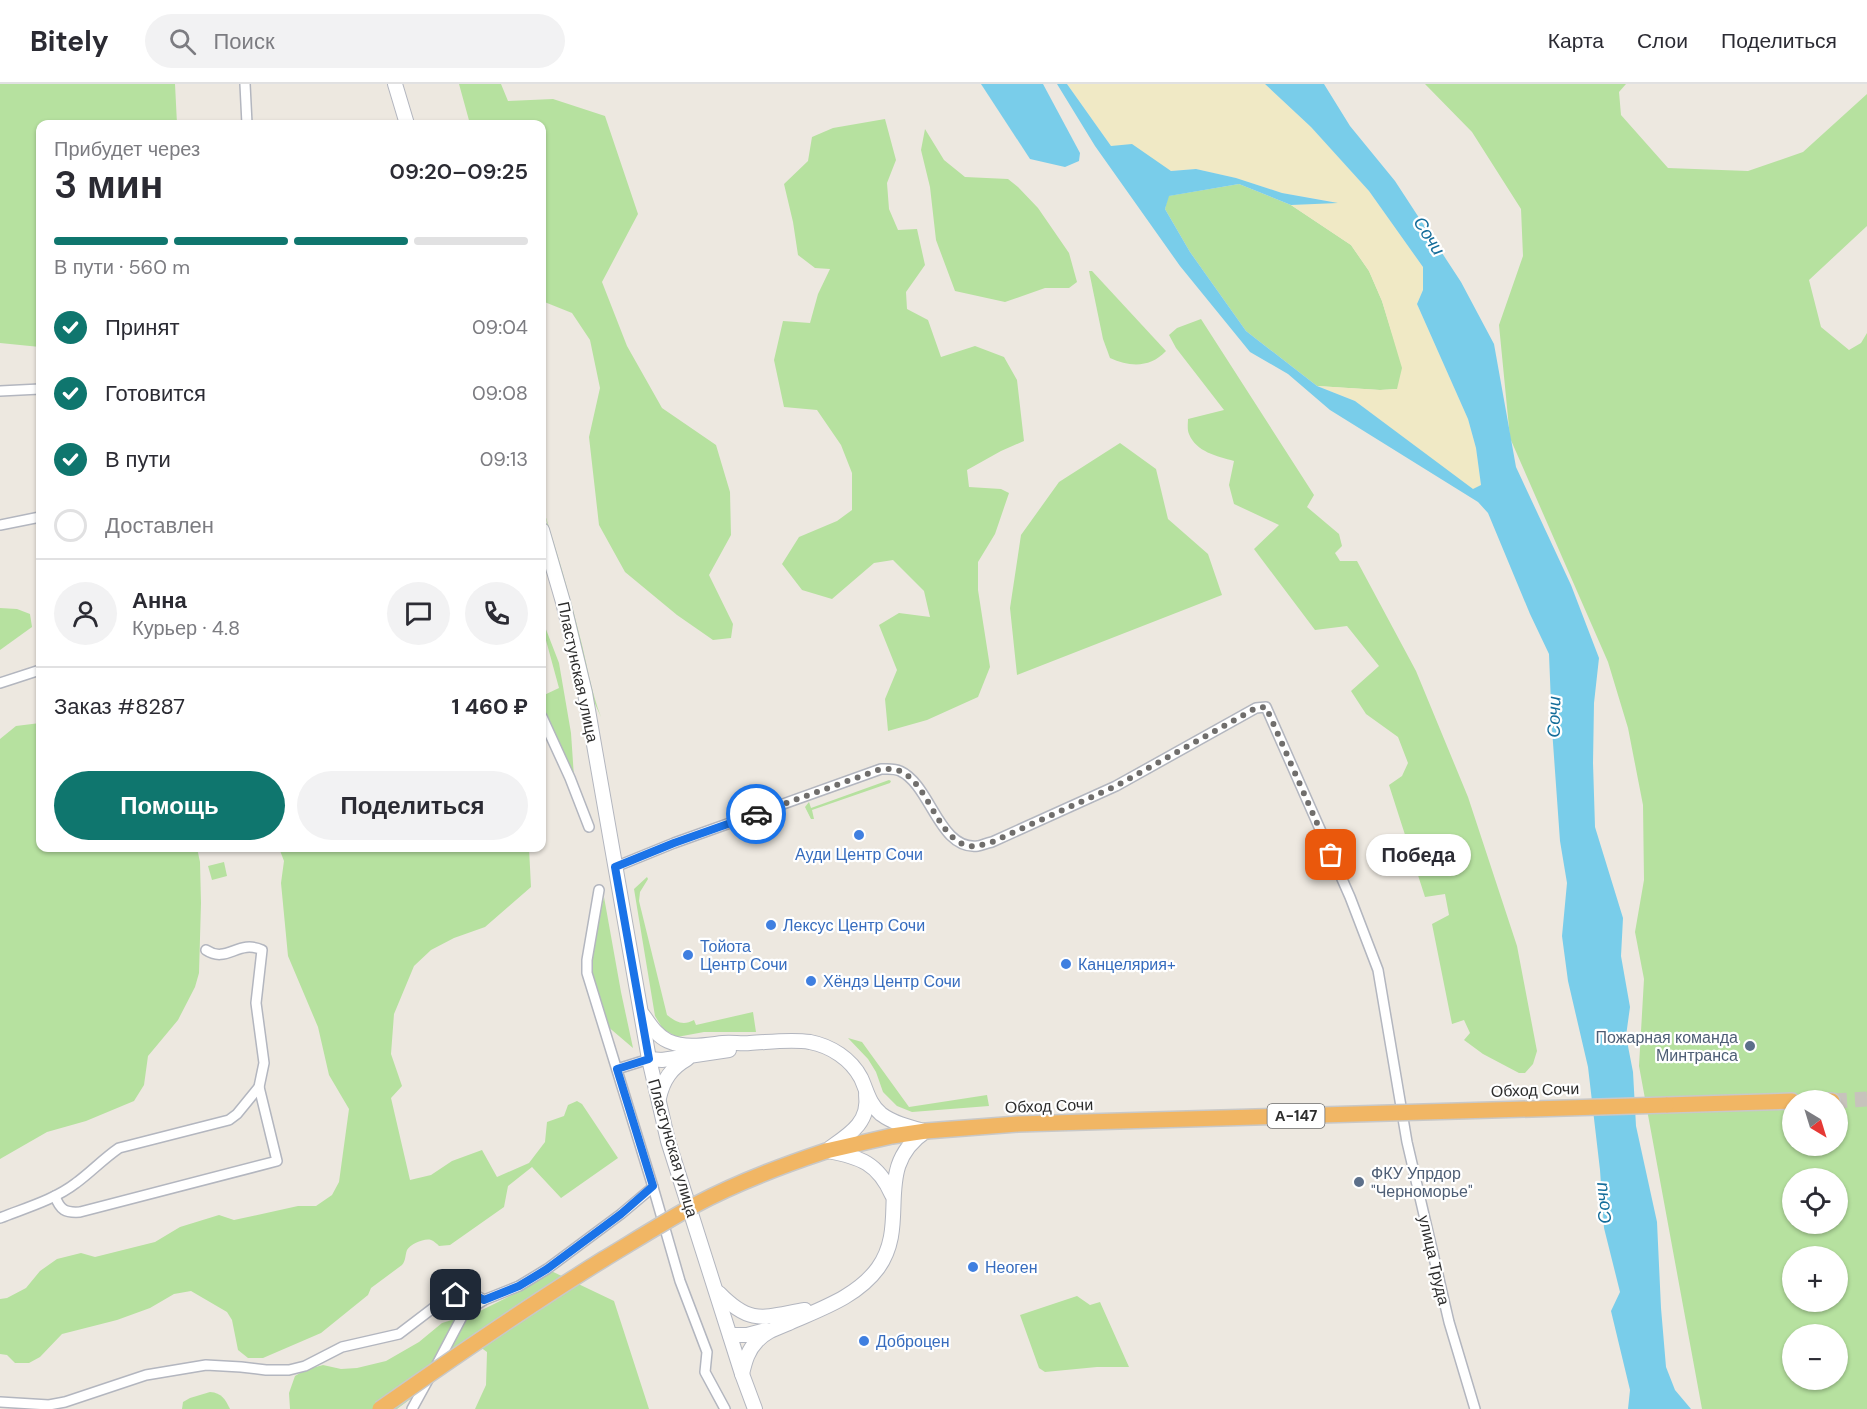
<!DOCTYPE html>
<html lang="ru">
<head>
<meta charset="utf-8">
<style>
	body { margin:0; font-family:"DM Sans",sans-serif; background:#f2f2f3; color:#2b2b33; height:100vh; display:flex; flex-direction:column; font-size:22px; white-space:nowrap }
	* { box-sizing:border-box; margin:0 }
	p { font-size:20px; color:#7c7c81 }
	.icon { flex:none; width:33px; height:33px; fill:none; stroke:currentColor; stroke-width:2; stroke-linecap:round; stroke-linejoin:round }
	.map { position:relative; flex:1; overflow:hidden }
	.details { position:absolute; left:36px; top:36px; width:510px; height:732px; display:flex; flex-direction:column; background:#fff; border-radius:12px; box-shadow:0 2px 4px #0004 }
	.details>* { flex:none }
	.needle { width:39px; rotate:142deg }
	.buttons { position:absolute; left:1782px; top:1006px; display:grid; gap:12px }
	.buttons a { display:grid; place-items:center; width:66px; height:66px; border-radius:50%; background:#fff; box-shadow:0 2px 4px #0004; font-size:30px }
	.pin { position:absolute; display:grid; place-items:center; width:51px; height:51px; color:#fff; margin:-26px; border-radius:12px; box-shadow:0 3px 9px #0006 }
	.courier { position:absolute; display:grid; place-items:center; width:60px; height:60px; margin:-30px; border:4px solid #1a73e8; border-radius:50%; background:#fff; color:#222; box-shadow:0 2px 8px #0007 }
	.bubble { position:absolute; height:42px; border-radius:21px; background:#fff; box-shadow:0 2px 4px #0004; font-size:20px; font-weight:600; line-height:42px; text-align:center }
	.head em { font-style:normal; font-weight:600 }
	.head div { display:flex; flex-direction:column-reverse }
	.head { display:flex; align-items:center; justify-content:space-between; height:102px; padding:0 18px }
	h1 { font-size:39px; font-weight:600; line-height:45px }
	.bar { display:grid; grid-template-columns:repeat(4,1fr); gap:9px 6px; align-content:center; height:72px; padding:0 18px }
	.bar i { height:8px; border-radius:4px; background:#e1e1e2 }
	.bar .active { background:#0f766e }
	.bar p { grid-column:span 4 }
	.line { display:flex; align-items:center; gap:15px; padding:0 18px; border-top:2px solid #e1e1e2 }
	.line div { flex:1 }
	.round { display:grid; place-items:center; flex:none; width:63px; height:63px; border-radius:32px; background:#f2f2f3 }
	ol { padding:0 18px; list-style:none }
	li { display:flex; align-items:center; gap:18px; height:66px }
	li p { margin-inline-start:auto }
	li .icon { padding:6px; border-radius:50%; background:#0f766e; color:#fff; stroke-width:4 }
	li:last-child { color:#7c7c81 }
	li i { width:33px; height:33px; border:3px solid #e1e1e2; border-radius:50% }
	.button { display:flex; gap:12px; margin-top:auto; padding:12px 18px }
	.button a { flex:1; height:69px; border-radius:36px; background:#0f766e; color:#fff; font-size:24px; font-weight:600; line-height:69px; text-align:center }
	.button a+a { background:#f2f2f3; color:#2b2b33 }
	header { display:flex; align-items:center; gap:36px; box-sizing:border-box; height:84px; padding:0 30px; background:#fff; border-bottom:2px solid #e1e1e2 }
	header strong { font-size:28px }
	nav { display:flex; gap:33px; margin-inline-start:auto; font-size:21px }
	.search { width:420px; height:54px; background:#f2f2f3; display:flex; align-items:center; gap:15px; box-sizing:border-box; padding:0 21px; border-radius:33px; color:#7c7c81; font-size:22px }
	.map>svg:first-child { display:block }
</style>
</head>
<body>
<header>
<strong>Bitely</strong>
<div class="search"><svg class="icon" aria-label="search" viewBox="0 0 24 24"><circle cx="10" cy="10" r="6"/><path d="M15 15l6 6"/></svg>Поиск</div>
<nav><a>Карта</a><a>Слои</a><a>Поделиться</a></nav>
</header>
<div class="map">
<svg width="1867" height="1325" viewBox="0 0 1867 1325">
	<rect width="100%" height="100%" fill="#ede8e0"/>
	<g fill="#b6e19f" fill-rule="evenodd">
		<polygon points="0,0 175,0 177,40 40,40 40,263 0,259"/>
		<polygon points="459,0 501,0 508,17 553,15 605,32 638,130 602,198 627,262 662,324 716,361 730,408 731,451 709,491 733,540 731,554 713,556 677,531 625,488 599,441 589,353 600,304 590,256 572,229 542,217 542,40 470,40"/>
		<path d="M1425,0H1626L1619,8L1621,31L1668,84L1748,87L1803,68L1867,10V142L1809,196L1821,243L1849,266L1861,259L1867,249V1325H1702L1639,982L1644,895L1635,848L1644,796L1643,721L1628,644L1608,578L1510,354L1499,241L1523,172L1521,125L1472,48ZM1792,1017H1838V1062H1792ZM1792,1095H1838V1140H1792ZM1792,1173H1838V1218H1792ZM1792,1251H1838V1296H1792Z"/>
		<polygon points="885,35 896,76 887,99 889,125 898,146 917,145 925,181 906,208 907,225 928,236 941,273 975,262 1004,273 1017,296 1024,357 1001,367 967,386 969,403 1001,405 1009,409 995,450 978,478 978,506 990,583 978,613 927,636 888,647 885,615 897,586 879,541 899,529 930,533 924,507 893,476 874,479 832,515 802,506 782,480 799,453 837,437 852,426 852,389 841,361 817,326 784,323 774,276 783,237 810,239 818,210 830,185 815,184 798,171 793,138 784,100 808,77 812,53 833,44"/>
		<polygon points="925,45 944,76 965,93 1008,95 1018,103 1038,124 1069,169 1077,198 1069,204 1045,204 1005,218 955,207 936,156 930,103 921,66"/>
		<polygon points="1239,100 1291,121 1351,161 1369,187 1382,217 1403,284 1398,305 1380,306 1317,302 1246,247 1190,168 1165,125 1168,112"/>
		<path d="M1089,187H1092L1166,267C1150,284 1130,283 1110,274L1103,255Z"/>
		<path d="M1201,235L1314,411L1307,423L1339,450L1342,462L1335,469L1340,477H1357L1416,587L1468,713L1517,862L1537,967L1533,980L1525,989H1519L1483,970L1464,956L1470,949L1464,936L1452,940L1432,840L1449,831L1445,810L1425,813L1389,701L1402,692L1408,679L1398,653L1366,630L1351,607L1379,582L1347,542L1315,546L1254,465L1279,441L1234,420L1229,401L1234,377C1217,372 1196,368 1189,350C1187,346 1188,339 1188,335L1224,326L1176,264L1169,251L1177,244Z"/>
		<polygon points="1120,359 1156,385 1168,435 1208,470 1222,511 1017,591 1010,524 1021,451 1059,398"/>
		<path d="M542,421C556,465 569,508 580,553C587,580 591,607 601,633L591,611L575,537Z"/>
		<polygon points="0,524 17,525 30,530 32,543 0,566"/>
		<polygon points="542,535 559,579 571,649 574,693 542,626 542,612 559,604 544,549 542,549"/>
		<polygon points="40,639 40,764 197,764 200,778 201,819 199,889 195,903 178,936 148,972 144,1001 134,1017 86,1037 47,1048 0,1075 0,655 16,642"/>
		<polygon points="889,696 891,697 890,699 812,726 814,735 811,735 805,723 809,718 811,724"/>
		<path d="M279,764H529L531,803L485,843L454,854L431,866L414,882L394,930L391,970L402,1002L391,1014L410,1096L431,1091L452,1077L482,1066L497,1093L529,1079L545,1058L547,1038L564,1032L568,1021L577,1017L582,1020L618,1074L561,1114L532,1083L508,1102L504,1123L450,1161L439,1162C437,1160 434,1157 431,1156C424,1154 411,1160 407,1166C405,1171 406,1176 402,1181L371,1204L368,1211L321,1249L263,1274H248L238,1266L232,1236L227,1228L191,1207L174,1210L150,1224L117,1236L62,1250L40,1273L29,1279H15L7,1271L0,1270V1215L7,1214L26,1204L40,1187L57,1175L81,1169L95,1173L155,1158L180,1143L219,1131L234,1136L298,1122H316L332,1111L339,1098L349,1025L329,991L318,943L288,872L281,799L284,777Z"/>
		<polygon points="224,778 227,792 212,796 208,782"/>
		<path d="M647,793L648,795L640,808L639,817L667,931C676,938 683,942 694,936L696,941L753,928L756,948H704L677,953L663,945L655,932L634,805Z"/>
		<polygon points="604,813 621,908 633,964 606,941 592,896 591,873"/>
		<polygon points="848,954 862,958 909,1023 987,1011 989,1022 912,1028 897,1022 883,1008 876,988 868,975"/>
		<polygon points="547,1185 614,1217 649,1325 475,1325 486,1301 487,1268 480,1263 397,1325 290,1325 289,1309 295,1292 305,1286 323,1281 341,1285 357,1284 386,1277 419,1258 442,1239 478,1228 520,1207"/>
		<polygon points="1077,1212 1090,1221 1100,1218 1129,1283 1097,1283 1045,1288 1039,1284 1020,1231"/>
		<path d="M210,1308C222,1309 225,1315 230,1325H182L183,1318L190,1314Z"/>
	</g>
	<polygon fill="#f0e9c5" points="1067,0 1265,0 1311,43 1369,107 1423,183 1423,206 1417,220 1468,335 1476,364 1481,401 1473,406 1355,317 1317,302 1380,306 1397,305 1402,284 1382,217 1369,187 1351,161 1291,121 1334,118 1282,109 1236,94 1196,85 1171,87 1154,77 1111,62"/>
	<g fill="#79cdea">
		<polygon points="981,0 1043,0 1080,69 1079,77 1065,83 1030,75"/>
		<polygon points="1057,0 1067,0 1111,62 1132,60 1171,87 1196,85 1236,94 1282,109 1338,119 1291,121 1239,100 1169,112 1165,125 1190,168 1246,247 1317,302 1355,317 1473,405 1481,401 1476,364 1468,335 1417,220 1423,206 1423,183 1369,107 1311,43 1265,0 1324,0 1350,42 1395,97 1461,198 1494,260 1516,383 1571,501 1599,574 1594,619 1593,679 1595,743 1623,834 1621,872 1630,923 1626,952 1633,988 1636,1042 1657,1138 1661,1224 1666,1283 1675,1306 1691,1325 1628,1325 1630,1306 1611,1227 1620,1208 1604,1144 1600,1086 1588,983 1568,897 1562,852 1567,799 1560,757 1552,645 1549,570 1530,530 1488,429 1478,418 1330,326 1288,290 1250,268 1180,182 1095,62"/>
	</g>
	<g fill="none" stroke-linecap="round" stroke-linejoin="round">
		<polyline stroke="#c7c3bc" stroke-width="15" stroke-dasharray="15 8" stroke-linecap="butt" points="1832,1017 1867,1015"/>
		<g stroke="#b3b6bf" stroke-width="12">
			<g id="minor">
				<polyline points="245,0 247,40"/>
				<polyline points="0,307 40,305"/>
				<polyline points="0,441 40,433"/>
				<polyline points="0,599 40,586"/>
				<polyline points="542,633 570,694 589,743"/>
				<path d="M615,783L674,759L881,685C888,685 894,684 900,687C931,701 939,767 978,762C982,761 987,759 992,758L1116,702L1256,624L1266,623L1350,813L1378,886L1407,1058L1449,1238L1475,1325"/>
				<polyline points="599,806 587,876 587,889 653,1103 680,1197 707,1268 705,1288 725,1325"/>
				<polyline points="617,985 649,975"/>
				<path d="M55,1112C60,1126 65,1129 80,1128L277,1077L259,1003"/>
				<path d="M0,1134C25,1124 54,1116 76,1099C91,1088 103,1075 119,1064L229,1036L237,1030L259,1003L264,979L256,919L262,866C238,855 227,880 206,866"/>
				<polyline points="436,1282 464,1229 484,1216"/>
				<polyline points="0,1318 49,1321 65,1318 146,1291 206,1281 241,1283 266,1286 289,1286 305,1282 342,1263 399,1250 441,1218 455,1211 470,1208 484,1216 519,1202 547,1185 621,1130 653,1103"/>
				<polyline points="412,1325 429,1294"/>
			</g>
		</g>
		<g stroke="#b3b6bf" stroke-width="16">
			<g id="secondary">
				<polyline points="395,0 407,40"/>
				<polyline points="542,446 563,518 585,609 649,975 668,1057 742,1290 755,1325"/>
				<path d="M643,931C650,941 657,952 668,957C686,965 705,961 723,959C732,958 741,960 750,959C770,958 791,955 810,958C831,962 851,975 861,994C867,1007 869,1020 881,1030C893,1039 909,1043 924,1047"/>
				<polyline points="649,975 662,976 729,966"/>
				<path d="M659,1014C663,996 671,984 687,975"/>
				<path d="M830,1064C850,1050 870,1038 866,1010"/>
				<path d="M828,1067C860,1073 878,1079 892,1111"/>
				<path d="M719,1209C751,1242 764,1233 805,1226"/>
				<polyline points="730,1251 747,1251 766,1246"/>
				<path d="M742,1290C745,1277 748,1266 757,1257C766,1247 777,1244 789,1239C820,1225 857,1213 878,1184C911,1138 871,1084 926,1047"/>
			</g>
		</g>
		<g stroke="#c8c8c8" stroke-width="18">
			<g id="trunk">
				<polyline points="1824,1017 1832,1017"/>
				<polyline points="1666,1021 1792,1017"/>
				<polyline points="826,1067 892,1052 926,1047"/>
			</g>
		</g>
		<use href="#minor" stroke="#fff" stroke-width="9"/>
		<use href="#secondary" stroke="#fff" stroke-width="14"/>
		<use href="#trunk" stroke="#f1b664" stroke-width="15"/>
		<g stroke="#c8c8c8" stroke-width="18" stroke-linecap="butt">
			<g id="trunk-bridge">
				<polyline points="926,1047 1018,1040 1666,1021"/>
				<path d="M380,1325C454,1273 528,1222 604,1175C634,1157 664,1138 695,1121C736,1099 781,1082 826,1067"/>
			</g>
		</g>
		<use href="#trunk-bridge" stroke="#f1b664" stroke-width="15"/>
	</g>
	<g fill="none" stroke-linecap="round" stroke-linejoin="round">
		<path stroke="#706e6c" stroke-width="6" stroke-dasharray="0 10.8" d="M756,730L881,685C888,685 894,685 900,687C931,700 939,767 978,762C982,761 987,759 992,758L1116,702L1256,624L1266,623L1331,771"/>
		<polyline stroke="#1a73e8" stroke-width="8" points="456,1211 470,1208 484,1216 519,1202 547,1185 621,1130 653,1102 617,985 649,975 615,783 674,759 756,730"/>
	</g>
	<g fill="#3f7fe0" stroke="#fff" stroke-width="2">
		<circle cx="859" cy="751" r="6"/>
		<circle cx="771" cy="841" r="6"/>
		<circle cx="688" cy="871" r="6"/>
		<circle cx="1066" cy="880" r="6"/>
		<circle cx="811" cy="897" r="6"/>
		<circle cx="973" cy="1183" r="6"/>
		<circle cx="864" cy="1257" r="6"/>
	</g>
	<g fill="#5c6f8a" stroke="#fff" stroke-width="2">
		<circle cx="1750" cy="962" r="6"/>
		<circle cx="1359" cy="1098" r="6"/>
	</g>
	<g text-anchor="middle" dominant-baseline="central" stroke-width="4.5" stroke-linejoin="round" paint-order="stroke">
		<rect fill="#fff" stroke="#6c6c6c" stroke-width="1.5" x="1267.5" y="1020" width="57" height="24" rx="4.5"/>
		<g font-size="15" font-weight="bold" fill="#2d2d2d">
			<text x="1296" y="1032">А-147</text>
		</g>
		<g font-size="16" fill="#2d2d2d" stroke="#fff">
			<text transform="translate(578 588) rotate(78)">Пластунская улица</text>
			<text transform="translate(1535 1006) rotate(-2)">Обход Сочи</text>
			<text transform="translate(1049 1022) rotate(-2)">Обход Сочи</text>
			<text transform="translate(673 1064) rotate(74)">Пластунская улица</text>
			<text transform="translate(1434 1176) rotate(77)">улица Труда</text>
		</g>
		<g font-size="16" fill="#366cbe" stroke="#fff" text-anchor="start">
			<text x="859" y="770" text-anchor="middle">Ауди Центр Сочи</text>
			<text x="783" y="841">Лексус Центр Сочи</text>
			<text x="700" y="862">Тойота<tspan x="700" dy="18">Центр Сочи</tspan></text>
			<text x="1078" y="880">Канцелярия+</text>
			<text x="823" y="897">Хёндэ Центр Сочи</text>
			<text x="985" y="1183">Неоген</text>
			<text x="876" y="1257">Доброцен</text>
		</g>
		<g font-size="16" fill="#4e5e75" stroke="#fff" text-anchor="end">
			<text x="1738" y="953">Пожарная команда<tspan x="1738" dy="18">Минтранса</tspan></text>
			<text x="1371" y="1089" text-anchor="start">ФКУ Упрдор<tspan x="1371" dy="18">"Черноморье"</tspan></text>
		</g>
		<g font-size="18" font-style="italic" fill="#146d9a" stroke="#fff">
			<text transform="translate(1429 152) rotate(57)">Сочи</text>
			<text transform="translate(1554 633) rotate(-89)">Сочи</text>
			<text transform="translate(1603 1119) rotate(-97)">Сочи</text>
		</g>
	</g>
</svg>
<div class="buttons">
<a><svg class="needle" viewBox="-14 -14 28 28"><path d="M0-13l5 13h-10z" fill="#e53935"/><path d="M0 13l5-13h-10z" fill="#7c7c81"/></svg></a>
<a><svg class="icon" aria-label="locate" viewBox="0 0 24 24"><circle cx="12" cy="12" r="6"/><path d="M12 2v4M12 18v4M2 12h4M18 12h4"/></svg></a>
<a>+</a>
<a>−</a>
</div>
<div class="pin" style="left:1331px;top:771px;background:#ea580c"><svg class="icon" aria-label="bag" viewBox="0 0 24 24"><path d="M5 8h14l-1 12H6zM9 8a3 3 0 0 1 6 0"/></svg></div>
<div class="pin" style="left:456px;top:1211px;background:#1f2937"><svg class="icon" aria-label="home" viewBox="0 0 24 24"><path d="M3 11l9-7 9 7M6 9v11h12V9"/></svg></div>
<div class="courier" style="left:756px;top:730px"><svg class="icon" aria-label="car" viewBox="0 0 24 24"><path d="M5 17H2v-5l4-1 3-4h7l3 4 3 1v5h-3M9 17h6M6 11h13"/><circle cx="7" cy="17" r="2"/><circle cx="17" cy="17" r="2"/></svg></div>
<div class="bubble" style="left:1366px;top:750px;width:105px">Победа</div>
<section class="details">
<div class="head"><div><h1>3 мин</h1><p>Прибудет через</p></div><em>09:20–09:25</em></div>
<div class="bar"><i class="active"></i><i class="active"></i><i class="active"></i><i></i><p>В пути · 560 m</p></div>
<ol>
<li><svg class="icon" aria-label="check" viewBox="0 0 24 24"><path d="M5 12l5 5 9-10"/></svg>Принят<p>09:04</p></li>
<li><svg class="icon" aria-label="check" viewBox="0 0 24 24"><path d="M5 12l5 5 9-10"/></svg>Готовится<p>09:08</p></li>
<li><svg class="icon" aria-label="check" viewBox="0 0 24 24"><path d="M5 12l5 5 9-10"/></svg>В пути<p>09:13</p></li>
<li><i></i>Доставлен</li>
</ol>
<div class="line" style="height:108px"><a class="round"><svg class="icon" aria-label="person" viewBox="0 0 24 24"><circle cx="12" cy="8" r="4"/><path d="M4 21q1-7 8-7t8 7"/></svg></a><div><b>Анна</b><p>Курьер · 4.8</p></div><a class="round"><svg class="icon" aria-label="chat" viewBox="0 0 24 24"><path d="M4 5h16v11H9l-5 4z"/></svg></a><a class="round"><svg class="icon" aria-label="phone" viewBox="0 0 24 24"><path d="M5 4h4l2 5-3 2q2 4 5 5l2-3 5 2v4C11 20 4 13 5 4z"/></svg></a></div>
<div class="line" style="height:78px"><div>Заказ #8287</div><b>1 460 ₽</b></div>
<div class="button"><a>Помощь</a><a>Поделиться</a></div>
</section>
</div>
</body>
</html>
